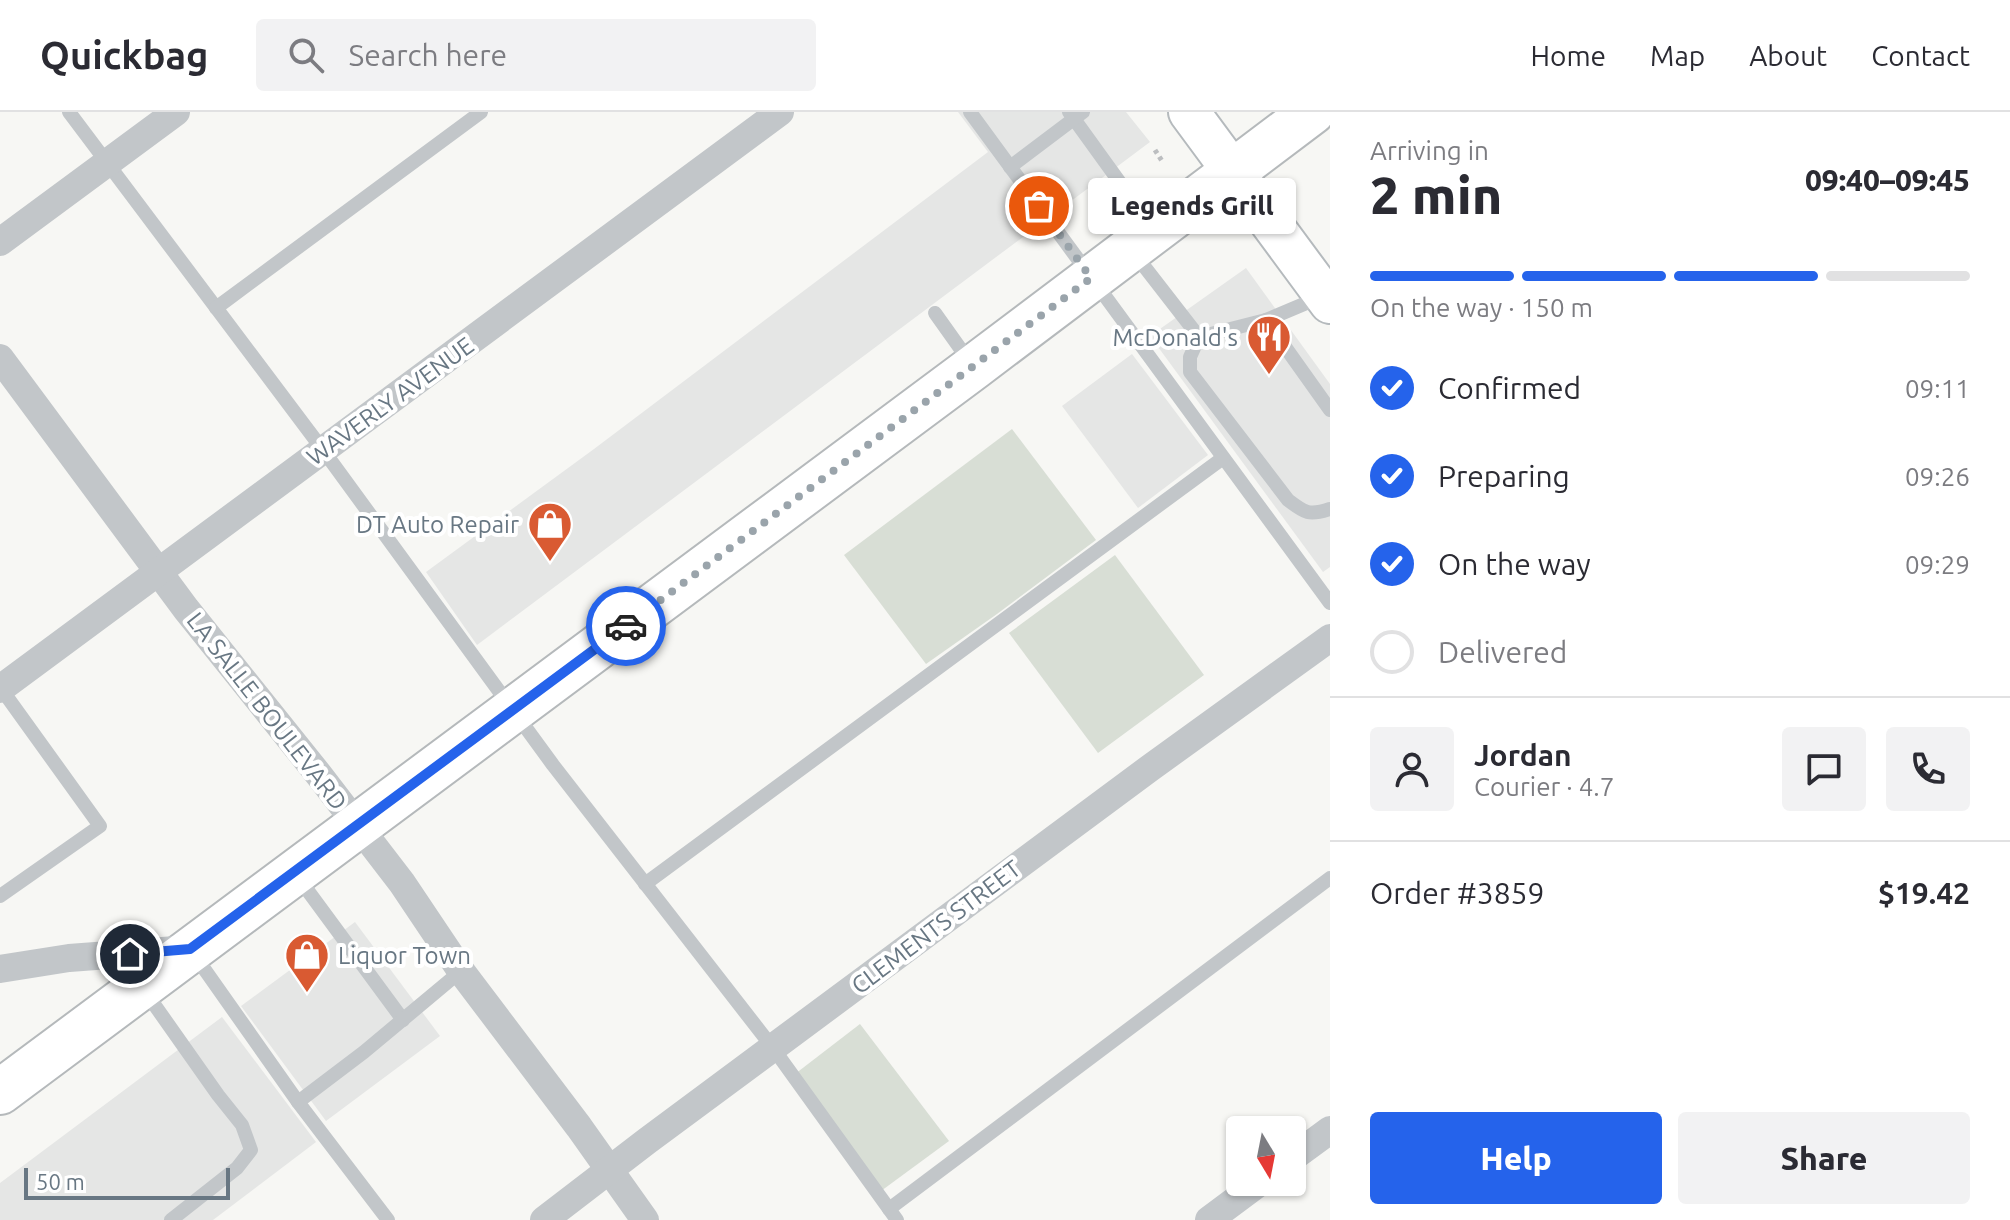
<!DOCTYPE html>
<html lang="en">
<head>
<meta charset="utf-8">
<style>
	body { margin:0; font-family:Ubuntu,sans-serif; background:#f2f2f3; color:#2b2b33; height:100vh; display:flex; flex-direction:column; font-size:30px; white-space:nowrap }
	* { box-sizing:border-box; margin:0 }
	p { font-size:26px; color:#7c7c81 }
	.icon { flex:none; width:44px; height:44px; fill:none; stroke:currentColor; stroke-width:2; stroke-linecap:round; stroke-linejoin:round }
	.map { position:relative; flex:1; overflow:hidden }
	.sheet { display:flex; flex-direction:column; background:#fff; width:680px }
	.sheet>* { flex:none }
	.needle { width:52px; rotate:170deg }
	.buttons { position:absolute; left:1226px; top:1004px; display:grid; gap:16px }
	.buttons a { display:grid; place-items:center; width:80px; height:80px; border-radius:8px; background:#fff; box-shadow:0 2px 6px #0004; font-size:40px }
	.scale { position:absolute; left:24px; bottom:20px; width:206px; box-sizing:border-box; padding-left:8px; border:4px solid #687783; border-top:0; font-size:22px; line-height:28px; white-space:nowrap; color:#687783; -webkit-text-stroke:6px #fff; paint-order:stroke }
	.pin { position:absolute; display:grid; place-items:center; width:68px; height:68px; color:#fff; margin:-34px; border:4px solid #fff; border-radius:50%; box-shadow:0 2px 8px #0007 }
	.courier { position:absolute; display:grid; place-items:center; width:80px; height:80px; margin:-40px; border:6px solid #2563eb; border-radius:50%; background:#fff; color:#222; box-shadow:0 2px 10px #0007 }
	.bubble { position:absolute; height:56px; border-radius:8px; background:#fff; box-shadow:0 2px 6px #0004; font-size:26px; font-weight:800; line-height:56px; text-align:center }
	.summary em { font-style:normal; font-weight:800 }
	.summary div { display:flex; flex-direction:column-reverse }
	.summary { display:flex; align-items:center; justify-content:space-between; height:136px; padding:0 40px }
	h1 { font-size:52px; font-weight:800; line-height:60px }
	.bar { display:grid; grid-template-columns:repeat(4,1fr); gap:12px 8px; align-content:center; height:96px; padding:0 40px }
	.bar i { height:10px; border-radius:6px; background:#e1e1e2 }
	.bar .on { background:#2563eb }
	.bar p { grid-column:span 4 }
	.line { display:flex; align-items:center; gap:20px; padding:0 40px; border-top:2px solid #e1e1e2 }
	.line div { flex:1 }
	.round { display:grid; place-items:center; flex:none; width:84px; height:84px; border-radius:8px; background:#f2f2f3 }
	ol { padding:0 40px; list-style:none }
	li { display:flex; align-items:center; gap:24px; height:88px }
	li p { margin-inline-start:auto }
	li .icon { padding:8px; border-radius:50%; background:#2563eb; color:#fff; stroke-width:4 }
	li:last-child { color:#7c7c81 }
	li i { width:44px; height:44px; border:4px solid #e1e1e2; border-radius:50% }
	.primary-button { display:flex; gap:16px; margin-top:auto; padding:16px 40px }
	.primary-button a { flex:1; height:92px; border-radius:8px; background:#2563eb; color:#fff; font-size:32px; font-weight:800; line-height:92px; text-align:center }
	.primary-button a+a { background:#f2f2f3; color:#2b2b33 }
	header { display:flex; align-items:center; gap:48px; box-sizing:border-box; height:112px; padding:0 40px; background:#fff; border-bottom:2px solid #e1e1e2 }
	header strong { font-size:38px }
	nav { display:flex; gap:44px; margin-inline-start:auto; font-size:28px }
	.search { width:560px; height:72px; background:#f2f2f3; display:flex; align-items:center; gap:20px; box-sizing:border-box; padding:0 28px; border-radius:8px; color:#7c7c81; font-size:30px }
	main { display:flex; flex:1; min-height:0 }
	.map>svg:first-child { display:block }
</style>
</head>
<body>
<header>
<strong>Quickbag</strong>
<div class="search"><svg class="icon" aria-label="search" viewBox="0 0 24 24"><circle cx="10" cy="10" r="6"/><path d="M15 15l6 6"/></svg>Search here</div>
<nav><a>Home</a><a>Map</a><a>About</a><a>Contact</a></nav>
</header>
<main>
<div class="map">
<svg width="1330" height="1108" viewBox="0 0 1330 1108">
	<rect width="100%" height="100%" fill="#f7f7f4"/>
	<g fill="#e5e6e5">
		<polygon points="958,0 1126,0 1150,30 477,533 426,460 594,337 988,40"/>
		<polygon points="1246,156 1330,272 1330,455 1323,460 1150,224"/>
		<polygon points="1132,242 1208,343 1138,396 1062,294"/>
		<polygon points="355,810 440,924 326,1009 241,894"/>
		<polygon points="222,905 316,1030 213,1108 0,1108 0,1071"/>
	</g>
	<g fill="#d8ded5">
		<polygon points="1012,317 1096,428 997,502 926,552 844,443"/>
		<polygon points="1115,443 1204,563 1098,641 1009,521"/>
		<polygon points="860,912 949,1029 881,1079 795,962"/>
	</g>
	<g fill="none" stroke-linecap="round" stroke-linejoin="round">
		<g stroke="#b5babd" stroke-width="44">
			<polyline id="secondary" points="1189,0 1330,191"/>
		</g>
		<g stroke="#b5b9bb" stroke-width="48">
			<polyline id="highway" points="0,980 974,255 1312,0"/>
		</g>
		<polyline stroke="#bcbec0" stroke-width="5" stroke-dasharray="4 4" stroke-linecap="butt" points="1155,38 1162,49"/>
		<g stroke="#c2c6c9" stroke-width="14">
			<polyline points="69,0 323,338 553,653 773,936 897,1108"/>
			<polyline points="970,0 1330,491"/>
			<polyline points="1069,0 1152,115"/>
			<polyline points="1010,55 1083,0"/>
			<polyline points="1133,140 1199,225"/>
			<polyline points="216,196 481,0"/>
			<polyline points="935,201 972,253"/>
			<polyline points="1266,208 1323,184"/>
			<path d="M1330,298L1266,208L1199,225L1190,245V260L1288,388C1305,401 1309,404 1330,397"/>
			<polyline points="0,575 100,714 0,784"/>
			<polyline points="297,764 403,908"/>
			<polyline points="645,772 1223,346"/>
			<polyline points="193,841 298,990 388,1108"/>
			<polyline points="144,878 218,983 242,1013 251,1038 237,1056 171,1108"/>
			<polyline points="298,990 364,940 461,859"/>
			<polyline points="889,1097 1330,766"/>
		</g>
		<g stroke="#c2c6c9" stroke-width="28">
			<polyline points="0,130 176,0"/>
			<polyline points="0,246 186,497 319,663 402,771 461,859 579,1015 645,1108"/>
			<polyline points="0,577 780,0"/>
			<polyline points="0,857 69,846 189,837"/>
			<polyline points="1292,1046 1330,1018"/>
			<polyline points="544,1108 647,1029 1150,656 1330,526"/>
			<polyline points="1209,1108 1260,1070"/>
		</g>
		<use href="#secondary" stroke="#fff" stroke-width="40"/>
		<use href="#highway" stroke="#fff" stroke-width="44"/>
	</g>
	<g fill="none" stroke-linecap="round" stroke-linejoin="round">
		<polyline stroke="#9aa4ab" stroke-width="8" stroke-dasharray="0 14.4" points="626,514 1091,166 1039,94"/>
		<polyline stroke="#2563eb" stroke-width="10" points="130,842 190,837 626,514"/>
	</g>
	<defs>
		<g id="restaurant-pin" transform="scale(2.3)"><path d="M0 17L-7.5 6A9.5 9.5 0 1 1 7.5 6Z" fill="#d95a32" stroke="#fff"/><path d="M-5-6h1v4h1v-4h1v4h1v-4h1v5L-1.5 .5V6h-2V.5L-5-1ZM5-6V6H3V1.5H1.5Q1.5-4 5-6Z" fill="#fff"/></g>
		<g id="shop-pin" transform="scale(2.3)"><path d="M0 17L-7.5 6A9.5 9.5 0 1 1 7.5 6Z" fill="#d95a32" stroke="#fff"/><path d="M-5-2.5h2.3a2.7 3.5 0 0 1 5.4 0H5L5.5 6h-11ZM-1.5-2.5h3a1.5 2.3 0 0 0-3 0Z" fill="#fff"/></g>
	</defs>
	<g fill-rule="evenodd">
		<use href="#restaurant-pin" x="1269" y="225"/>
		<use href="#shop-pin" x="550" y="412"/>
		<use href="#shop-pin" x="307" y="843"/>
	</g>
	<g text-anchor="middle" dominant-baseline="central" stroke-width="8" stroke-linejoin="round" paint-order="stroke">
		<g font-size="24" fill="#687783" stroke="#fff" text-anchor="end">
			<text x="1238" y="225">McDonald's</text>
			<text x="519" y="412">DT Auto Repair</text>
			<text x="338" y="843" text-anchor="start">Liquor Town</text>
		</g>
		<g font-size="24" fill="#687783" stroke="#fff">
			<text transform="translate(390 289) rotate(-36)">WAVERLY AVENUE</text>
			<text transform="translate(267 599) rotate(52)">LA SALLE BOULEVARD</text>
			<text transform="translate(936 815) rotate(-37)">CLEMENTS STREET</text>
		</g>
	</g>
</svg>
<div class="buttons">
<a><svg class="needle" viewBox="-14 -14 28 28"><path d="M0-13l5 13h-10z" fill="#e53935"/><path d="M0 13l5-13h-10z" fill="#7c7c81"/></svg></a>
</div>
<div class="scale">50 m</div>
<div class="pin" style="left:1039px;top:94px;background:#ea580c"><svg class="icon" aria-label="bag" viewBox="0 0 24 24"><path d="M5 8h14l-1 12H6zM9 8a3 3 0 0 1 6 0"/></svg></div>
<div class="pin" style="left:130px;top:842px;background:#1f2937"><svg class="icon" aria-label="home" viewBox="0 0 24 24"><path d="M3 11l9-7 9 7M6 9v11h12V9"/></svg></div>
<div class="courier" style="left:626px;top:514px"><svg class="icon" aria-label="car" viewBox="0 0 24 24"><path d="M5 17H2v-5l4-1 3-4h7l3 4 3 1v5h-3M9 17h6M6 11h13"/><circle cx="7" cy="17" r="2"/><circle cx="17" cy="17" r="2"/></svg></div>
<div class="bubble" style="left:1088px;top:66px;width:208px">Legends Grill</div>
</div>
<section class="sheet">
<div class="summary"><div><h1>2 min</h1><p>Arriving in</p></div><em>09:40–09:45</em></div>
<div class="bar"><i class="on"></i><i class="on"></i><i class="on"></i><i></i><p>On the way · 150 m</p></div>
<ol>
<li><svg class="icon" aria-label="check" viewBox="0 0 24 24"><path d="M5 12l5 5 9-10"/></svg>Confirmed<p>09:11</p></li>
<li><svg class="icon" aria-label="check" viewBox="0 0 24 24"><path d="M5 12l5 5 9-10"/></svg>Preparing<p>09:26</p></li>
<li><svg class="icon" aria-label="check" viewBox="0 0 24 24"><path d="M5 12l5 5 9-10"/></svg>On the way<p>09:29</p></li>
<li><i></i>Delivered</li>
</ol>
<div class="line" style="height:144px"><a class="round"><svg class="icon" aria-label="person" viewBox="0 0 24 24"><circle cx="12" cy="8" r="4"/><path d="M4 21q1-7 8-7t8 7"/></svg></a><div><b>Jordan</b><p>Courier · 4.7</p></div><a class="round"><svg class="icon" aria-label="chat" viewBox="0 0 24 24"><path d="M4 5h16v11H9l-5 4z"/></svg></a><a class="round"><svg class="icon" aria-label="phone" viewBox="0 0 24 24"><path d="M5 4h4l2 5-3 2q2 4 5 5l2-3 5 2v4C11 20 4 13 5 4z"/></svg></a></div>
<div class="line" style="height:104px"><div>Order #3859</div><b>$19.42</b></div>
<div class="primary-button"><a>Help</a><a>Share</a></div>
</section>
</main>
</body>
</html>
